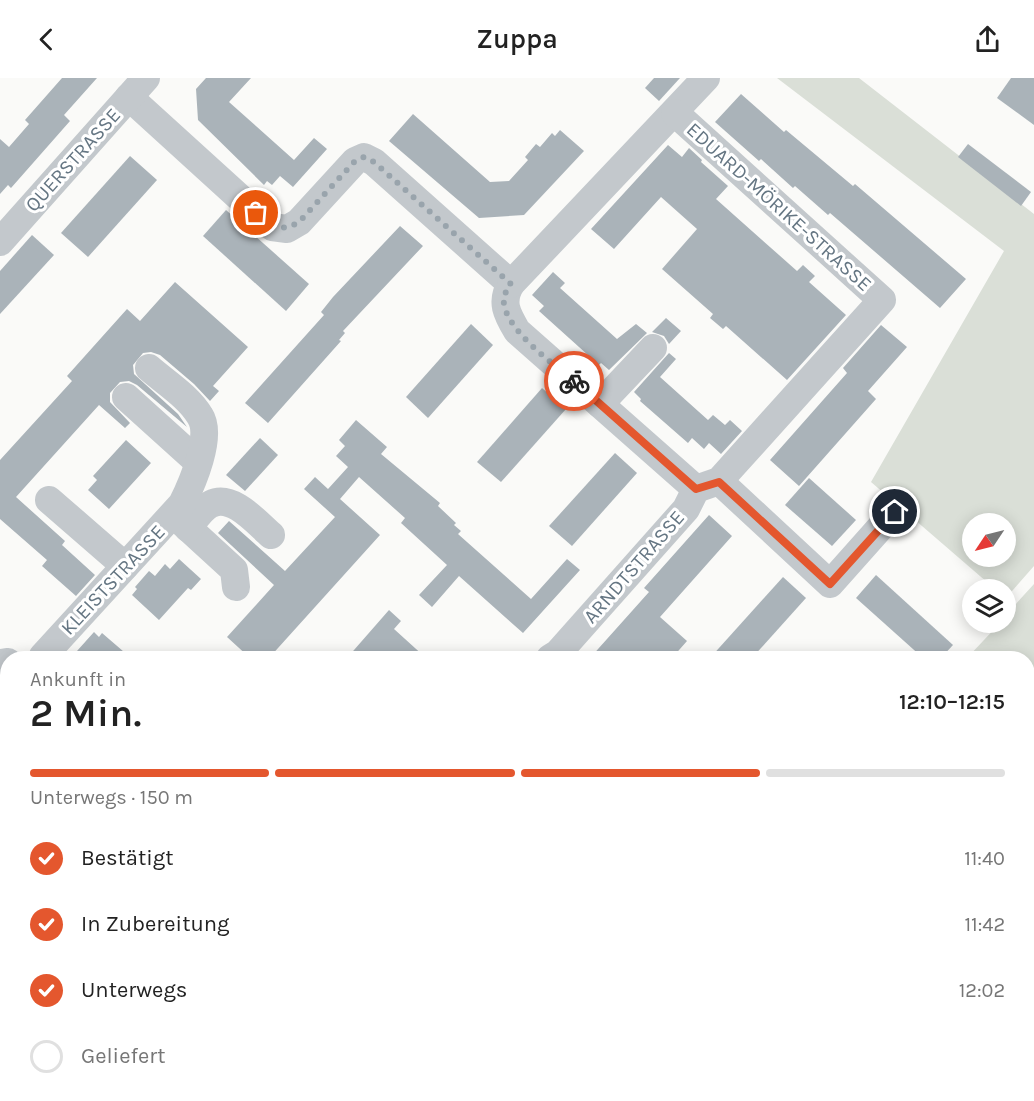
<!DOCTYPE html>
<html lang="de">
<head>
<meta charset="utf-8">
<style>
	body { margin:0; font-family:Karla,sans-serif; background:#f6f6f6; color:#222; height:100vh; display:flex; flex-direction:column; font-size:22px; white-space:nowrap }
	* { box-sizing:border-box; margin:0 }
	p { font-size:20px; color:#767676 }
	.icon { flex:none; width:33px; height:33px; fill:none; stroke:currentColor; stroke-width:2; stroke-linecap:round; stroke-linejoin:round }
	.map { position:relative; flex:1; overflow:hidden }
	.sheet { position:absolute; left:0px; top:573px; width:1035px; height:450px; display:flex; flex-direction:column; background:#fff; border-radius:24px 24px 0 0; box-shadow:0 3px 15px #0003 }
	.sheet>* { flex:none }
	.needle { width:39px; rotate:235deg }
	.controls { position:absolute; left:962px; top:435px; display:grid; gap:12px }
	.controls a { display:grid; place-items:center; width:54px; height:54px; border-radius:50%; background:#fff; box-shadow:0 3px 15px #0003; font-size:30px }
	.pin { position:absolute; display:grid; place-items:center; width:51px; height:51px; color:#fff; margin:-26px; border:3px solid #fff; border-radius:50%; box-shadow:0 2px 6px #0007 }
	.courier { position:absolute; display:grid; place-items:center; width:60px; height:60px; margin:-30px; border:4px solid #e4572e; border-radius:50%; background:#fff; color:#222; box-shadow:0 2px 8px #0007 }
	.headline em { font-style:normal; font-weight:600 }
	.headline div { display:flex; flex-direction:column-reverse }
	.headline { display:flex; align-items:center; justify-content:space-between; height:102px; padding:0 30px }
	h1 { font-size:39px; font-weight:600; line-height:45px }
	.bar { display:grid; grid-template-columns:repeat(4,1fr); gap:9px 6px; align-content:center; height:72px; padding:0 30px }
	.bar i { height:8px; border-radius:4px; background:#e0e0e0 }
	.bar .active { background:#e4572e }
	.bar p { grid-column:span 4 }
	ol { padding:0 30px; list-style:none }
	li { display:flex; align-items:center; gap:18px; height:66px }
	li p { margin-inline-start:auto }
	li .icon { padding:6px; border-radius:50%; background:#e4572e; color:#fff; stroke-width:4 }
	li:last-child { color:#767676 }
	li i { width:33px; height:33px; border:3px solid #e0e0e0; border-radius:50% }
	header { display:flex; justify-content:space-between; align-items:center; height:78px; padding:0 30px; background:#fff; font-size:27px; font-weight:600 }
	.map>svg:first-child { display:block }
</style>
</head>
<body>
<header><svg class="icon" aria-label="back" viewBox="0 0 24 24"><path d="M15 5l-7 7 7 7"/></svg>Zuppa<svg class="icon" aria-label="share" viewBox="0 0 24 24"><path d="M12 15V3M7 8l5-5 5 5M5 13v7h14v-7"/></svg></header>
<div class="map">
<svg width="1034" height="1023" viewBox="0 0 1034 1023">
	<rect width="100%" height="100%" fill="#fafaf8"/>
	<g fill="#dadfd7" fill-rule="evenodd">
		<path d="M777,0H859L1034,136V488L1005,521V512L995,511L871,404L1004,173ZM972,446H1005V478H972Z"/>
		<polygon points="1034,506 1034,674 1028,670 1028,580 967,580 1000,545 1005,544 1005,538"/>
	</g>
	<g fill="#aab3b9">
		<polygon points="62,0 97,0 64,37 70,43 11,110 8,107 0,116 0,61 9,69 29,46 25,42"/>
		<polygon points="206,0 251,0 229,24 294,82 314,60 327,71 293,109 280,98 272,107 267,103 264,107 198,42 196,11"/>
		<polygon points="654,0 680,0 659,23 645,10"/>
		<polygon points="1011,0 1034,0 1034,47 997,20"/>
		<polygon points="741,16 784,54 786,52 853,108 855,106 966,201 940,230 830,135 828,137 795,108 793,110 761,81 759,83 715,44"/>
		<polygon points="413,36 490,104 509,103 528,82 525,79 536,66 540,69 552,55 555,58 560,52 584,73 524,137 479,140 389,63"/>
		<polygon points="968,66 1031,114 1021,128 958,79"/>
		<polygon points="668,67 682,79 689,70 702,82 701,84 728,108 716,121 797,193 803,187 815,198 809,204 846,237 787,302 726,248 723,251 710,240 713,236 662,191 697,151 661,119 614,171 591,151"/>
		<polygon points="130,78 157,102 88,179 61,155"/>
		<polygon points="226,132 309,206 286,233 203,158"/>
		<polygon points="400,148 423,168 343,253 345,255 339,262 341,263 268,345 245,325 324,237 321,234 333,219"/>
		<polygon points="32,157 54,177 0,236 0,193"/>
		<polygon points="553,194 565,205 560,210 617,261 636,246 647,255 609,292 601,285 599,287 539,233 544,228 532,217"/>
		<polygon points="175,204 248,269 213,308 219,313 210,323 194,306 160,277 151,274 143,275 133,287 134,296 178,336 187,349 137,307 129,303 120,304 110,315 110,324 130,345 125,350 99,327 16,419 65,463 62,467 95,497 76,518 42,488 47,482 0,441 0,382 72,303 67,298 127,231 140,243"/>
		<polygon points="666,240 681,253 669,266 664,258 652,254"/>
		<polygon points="471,246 493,267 428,340 406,319"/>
		<polygon points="881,247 907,269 868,313 876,321 799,408 770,382 847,295 843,290"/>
		<polygon points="669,275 676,281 660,299 708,342 713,337 725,347 730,342 742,353 721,376 709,365 704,371 692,360 688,365 640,323 641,321 634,314"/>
		<polygon points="542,310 566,331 501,404 477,384"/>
		<polygon points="356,342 387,369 381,376 440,425 438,428 456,445 454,447 461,453 458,456 531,521 567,481 580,492 523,555 459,498 432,529 419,517 447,487 401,445 405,440 359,399 340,421 380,457 269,580 250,580 227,559 274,507 218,455 229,443 285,493 335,439 304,411 315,399 328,411 348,389 336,378 345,368 339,362"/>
		<polygon points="260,360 278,377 245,413 226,397"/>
		<polygon points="126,362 151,385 109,431 88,412 97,402 93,398"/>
		<polygon points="615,375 637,395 572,468 549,448"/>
		<polygon points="809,400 856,442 832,468 785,427"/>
		<polygon points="709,437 732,458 660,539 687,563 672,580 590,580 649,514 644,510"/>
		<polygon points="179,481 201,501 191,512 188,510 159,542 132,517 137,511 135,509 149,493 155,498 165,486 170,491"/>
		<polygon points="876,497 953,567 941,580 923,580 856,520"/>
		<polygon points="783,499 806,520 752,580 710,580"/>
		<polygon points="389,532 401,543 394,551 426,580 347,580"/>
		<polygon points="94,554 99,559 102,555 131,580 86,580 77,573"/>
	</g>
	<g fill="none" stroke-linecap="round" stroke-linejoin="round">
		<g stroke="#c3c8cc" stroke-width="28">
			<path d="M129,19L272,149L287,151L299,144L355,83L364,79L374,84L511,206C500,224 507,236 517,253L696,411"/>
			<polyline points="0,164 146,0"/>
			<polyline points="511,206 706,0"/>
			<polyline points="126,319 198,384"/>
			<polyline points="600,326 653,270"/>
			<polyline points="719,403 830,506 895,433"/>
			<polyline points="49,422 125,488"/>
			<polyline points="175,438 234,492 236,509"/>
			<path d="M188,450C194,443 202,430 211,426C232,415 257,445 271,457"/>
			<path d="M43,578L182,426C192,406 213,358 200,338C189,319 165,304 149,290"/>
			<polyline points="550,580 558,575 686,431 696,411 719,403 882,222 675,35"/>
			<polyline points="0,585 8,584"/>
			<polyline points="1028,755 1034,761"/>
			<polyline points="1028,853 1034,844"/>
			<polyline points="351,1016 358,1023"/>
			<polyline points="629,1016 639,1023"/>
			<polyline points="1027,1016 1034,1020"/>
			<polyline points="120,1023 129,1016"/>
			<polyline points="569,1023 577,1016"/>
		</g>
	</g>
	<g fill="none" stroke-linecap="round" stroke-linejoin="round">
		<path stroke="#99a4ac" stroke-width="6" stroke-dasharray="0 10.8" d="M256,135C271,148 280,155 299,144L355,83L364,79L374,84L511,206C509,209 505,215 504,218C499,248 554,286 574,303"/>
		<polyline stroke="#e4572e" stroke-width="8" points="574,303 696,411 719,404 830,506 895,434"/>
	</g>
	<g text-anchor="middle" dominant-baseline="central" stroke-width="6" stroke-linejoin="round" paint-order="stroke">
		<g font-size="20" fill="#657683" stroke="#fff">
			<text transform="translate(73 82) rotate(-48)">QUERSTRASSE</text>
			<text transform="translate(779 129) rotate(42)">EDUARD-MÖRIKE-STRASSE</text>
			<text transform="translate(634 489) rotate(-49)">ARNDTSTRASSE</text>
			<text transform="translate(113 502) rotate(-47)">KLEISTSTRASSE</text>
		</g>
	</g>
</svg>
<div class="controls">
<a><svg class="needle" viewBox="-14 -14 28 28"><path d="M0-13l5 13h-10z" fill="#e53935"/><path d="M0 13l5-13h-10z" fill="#767676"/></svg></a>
<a><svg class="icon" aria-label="layers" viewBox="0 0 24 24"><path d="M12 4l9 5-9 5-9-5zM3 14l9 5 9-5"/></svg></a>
</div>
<div class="pin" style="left:256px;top:135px;background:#ea580c"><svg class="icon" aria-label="bag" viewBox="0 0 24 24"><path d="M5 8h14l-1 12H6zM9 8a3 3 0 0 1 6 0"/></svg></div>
<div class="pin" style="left:895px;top:434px;background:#1f2937"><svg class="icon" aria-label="home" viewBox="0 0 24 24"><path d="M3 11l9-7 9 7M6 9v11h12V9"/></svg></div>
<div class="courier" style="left:574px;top:303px"><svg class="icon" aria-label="bike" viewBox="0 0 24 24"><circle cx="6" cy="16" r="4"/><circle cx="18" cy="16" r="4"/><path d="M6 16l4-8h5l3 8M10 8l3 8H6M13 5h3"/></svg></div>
<section class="sheet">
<div class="headline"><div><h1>2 Min.</h1><p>Ankunft in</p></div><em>12:10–12:15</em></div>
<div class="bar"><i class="active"></i><i class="active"></i><i class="active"></i><i></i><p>Unterwegs · 150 m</p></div>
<ol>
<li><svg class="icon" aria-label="check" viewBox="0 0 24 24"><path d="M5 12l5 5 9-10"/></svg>Bestätigt<p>11:40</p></li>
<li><svg class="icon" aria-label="check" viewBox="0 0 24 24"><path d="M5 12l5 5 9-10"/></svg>In Zubereitung<p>11:42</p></li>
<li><svg class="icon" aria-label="check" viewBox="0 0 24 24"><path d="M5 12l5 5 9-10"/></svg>Unterwegs<p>12:02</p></li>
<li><i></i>Geliefert</li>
</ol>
</section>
</div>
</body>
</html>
